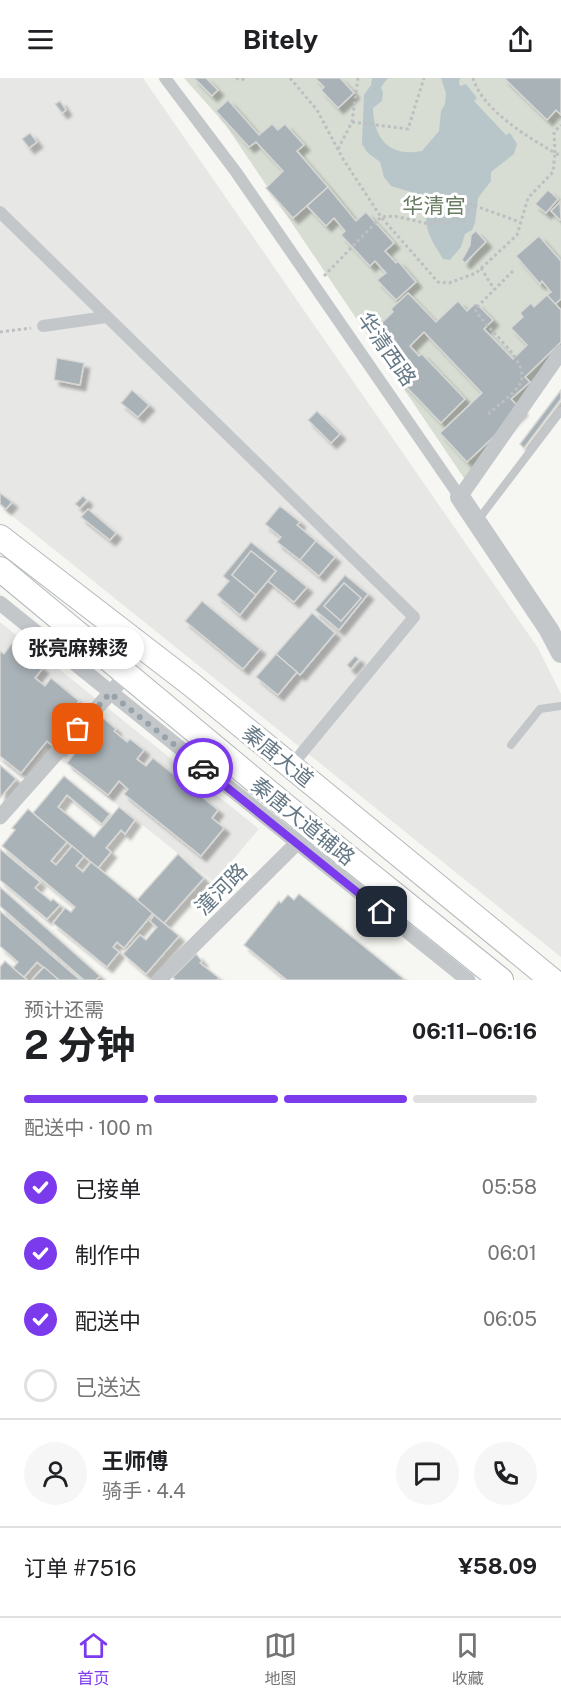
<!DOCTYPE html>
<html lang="zh">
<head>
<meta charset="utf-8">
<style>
	body { margin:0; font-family:"Public Sans","Noto Sans SC",sans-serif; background:#f6f6f6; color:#202124; height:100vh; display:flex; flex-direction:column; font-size:22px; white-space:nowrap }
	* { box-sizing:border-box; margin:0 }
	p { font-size:20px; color:#757577 }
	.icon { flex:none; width:33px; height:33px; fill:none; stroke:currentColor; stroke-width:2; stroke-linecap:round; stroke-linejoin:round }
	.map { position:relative; height:902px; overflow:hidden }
	.panel { display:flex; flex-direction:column; background:#fff; flex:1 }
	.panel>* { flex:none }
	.pin { position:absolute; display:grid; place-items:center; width:51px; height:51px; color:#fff; margin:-26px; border-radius:12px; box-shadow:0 3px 9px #0006 }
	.courier { position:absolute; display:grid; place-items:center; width:60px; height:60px; margin:-30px; border:4px solid #7c3aed; border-radius:50%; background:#fff; color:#222; box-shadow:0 2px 8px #0007 }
	.bubble { position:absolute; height:42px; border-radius:21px; background:#fff; box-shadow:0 3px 9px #0003; font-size:20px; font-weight:700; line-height:42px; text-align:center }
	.headline em { font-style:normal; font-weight:700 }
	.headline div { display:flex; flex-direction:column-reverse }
	.headline { display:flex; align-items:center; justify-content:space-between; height:102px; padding:0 24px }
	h1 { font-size:39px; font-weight:700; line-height:45px }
	.bar { display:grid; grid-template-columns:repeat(4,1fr); gap:9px 6px; align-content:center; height:72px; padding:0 24px }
	.bar i { height:8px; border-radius:4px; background:#e0e0e0 }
	.bar .current { background:#7c3aed }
	.bar p { grid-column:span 4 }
	.line { display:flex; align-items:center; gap:15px; padding:0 24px; border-top:2px solid #e0e0e0 }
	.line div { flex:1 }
	.round { display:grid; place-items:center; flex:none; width:63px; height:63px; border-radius:32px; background:#f6f6f6 }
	ol { padding:0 24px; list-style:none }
	li { display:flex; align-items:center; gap:18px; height:66px }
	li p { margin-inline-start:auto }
	li .icon { padding:6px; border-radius:50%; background:#7c3aed; color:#fff; stroke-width:4 }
	li:last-child { color:#757577 }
	li i { width:33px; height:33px; border:3px solid #e0e0e0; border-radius:50% }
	header { display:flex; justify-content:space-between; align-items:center; height:78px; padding:0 24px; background:#fff; font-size:27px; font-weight:700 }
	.menu { display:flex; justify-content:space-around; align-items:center; height:84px; border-top:2px solid #e0e0e0; background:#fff; font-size:16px; color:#757577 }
	.menu a { display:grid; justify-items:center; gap:3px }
	.menu .current { color:#7c3aed }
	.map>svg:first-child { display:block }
</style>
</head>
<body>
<header><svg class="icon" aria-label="menu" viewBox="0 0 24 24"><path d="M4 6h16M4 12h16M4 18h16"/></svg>Bitely<svg class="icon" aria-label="share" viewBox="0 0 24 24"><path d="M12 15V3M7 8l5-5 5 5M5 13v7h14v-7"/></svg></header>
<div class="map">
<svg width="561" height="902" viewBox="0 0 561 902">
	<defs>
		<filter id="shadow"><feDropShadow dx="5.5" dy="5.5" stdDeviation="1.5" flood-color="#0004"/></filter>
	</defs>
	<rect width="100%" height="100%" fill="#f6f6f2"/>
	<g fill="#e7e7e6">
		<polygon points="0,0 143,0 538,570 561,616 561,879 0,428"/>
		<polygon points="0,544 259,751 214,804 46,670 22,701 0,683"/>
	</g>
	<polygon fill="#d7ddd3" points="184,0 561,0 561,267 466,403 225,46"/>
	<path fill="#b8c6c9" d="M372,0H388L381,9L383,15L382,23L373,30C374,62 390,79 422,73L439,53L441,33L445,26L446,15L441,0H460L459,4L460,8L466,6L477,20L474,23L506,57L510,55L517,66L514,76L491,94V103L478,120L475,145L472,152L465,156L461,169L450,182L443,181C431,161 421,149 429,125L424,118L391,108L384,99L380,84L367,74L362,66L364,17L371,7Z"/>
	<g fill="#a9b2b7" stroke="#d7d7d5" stroke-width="1.5" fill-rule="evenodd" filter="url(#shadow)">
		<polygon points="194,0 206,0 218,12 212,18"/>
		<polygon points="315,0 340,0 354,15 338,30 321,12 324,9"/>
		<polygon points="504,0 561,0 561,37 556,32 547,42"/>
		<polygon points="228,22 259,57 272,46 278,52 285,46 304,67 297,73 328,109 293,140 266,110 283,93 256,64 249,69 216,33"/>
		<polygon points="60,23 66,32 62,35 55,26"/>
		<polygon points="30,55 37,64 29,70 22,61"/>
		<polygon points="328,109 356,143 366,134 394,165 385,173 396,185 398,183 416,204 396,222 377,202 386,195 375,183 370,188 341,157 345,153 334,140 326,148 307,128"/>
		<polygon points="548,112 558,121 546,135 535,126"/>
		<polygon points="560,124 561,141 560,142 551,133"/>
		<polygon points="476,153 486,164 465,185 462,182 470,167 471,157"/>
		<polygon points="539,158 561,183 561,221 555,226 547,217 551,214 542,203 540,206 516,178"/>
		<polygon points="408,215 436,244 458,223 467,233 476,225 493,242 484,251 513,281 527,267 511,250 523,239 520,235 531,225 534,229 547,217 561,232 561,264 525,299 530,304 511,321 522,332 467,384 440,355 482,315 424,254 410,268 419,278 422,276 465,321 441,345 397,299 410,287 400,277 395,282 370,256 393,234 391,231"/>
		<polygon points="57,280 84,285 80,307 54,302"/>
		<polygon points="132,312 149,327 138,339 121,325"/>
		<polygon points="561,312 561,321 524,370 520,366"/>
		<polygon points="317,333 340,356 331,365 308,342"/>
		<polygon points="0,415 12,424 6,431 0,426"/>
		<polygon points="83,418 87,422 80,430 75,426"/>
		<polygon points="280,428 300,444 297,447 316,463 300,482 277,464 281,459 265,446"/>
		<polygon points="88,431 116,455 110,462 81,439"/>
		<polygon points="316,463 335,479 319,498 300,482"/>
		<polygon points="251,464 307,509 294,524 268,503 276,493 251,473 232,497 256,517 240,537 217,517 229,503 223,498"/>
		<polygon points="251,473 276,493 256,517 232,497"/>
		<path d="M345,497L368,516L339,552L315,532ZM344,505L361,520L341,543L324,528Z"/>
		<polygon points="344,505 361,520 341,543 324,528"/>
		<polygon points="202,523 260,571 243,591 185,543"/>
		<polygon points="312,535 335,555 300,597 276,576"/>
		<polygon points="12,565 43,590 35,600 45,608 51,600 79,623 67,638 79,648 59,673 47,663 21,695 0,678 0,573 4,576"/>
		<polygon points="276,576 297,594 278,617 256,599"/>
		<polygon points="355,578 359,581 351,591 347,587"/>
		<polygon points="103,640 116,651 114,653 127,664 130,661 144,672 137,681 146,688 153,680 218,732 212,740 224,750 201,778 124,716 128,711 119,703 108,717 67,685"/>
		<polygon points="0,687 16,701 0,720"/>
		<polygon points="64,698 110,736 102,746 67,717 58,729 94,759 119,729 135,742 125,756 121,752 106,770 111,774 98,790 33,735"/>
		<polygon points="28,731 67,764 51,783 56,787 72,768 84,778 76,788 83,794 91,784 153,835 124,870 117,864 113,869 119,874 107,889 53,845 65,830 71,834 75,829 2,768 15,752 12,750"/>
		<polygon points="0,771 40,804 35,810 51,823 53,821 60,827 47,841 0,802"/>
		<polygon points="178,776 204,800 164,845 137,822"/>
		<polygon points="0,809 100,898 96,902 84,902 0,828"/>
		<polygon points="299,816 405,902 287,902 244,867 279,823 281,825 288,817 294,822"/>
		<polygon points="0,833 80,902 59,902 37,884 24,899 13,890 18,884 0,868"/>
		<polygon points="154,837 179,858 146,896 123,876 140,857 146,862 157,849 150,843"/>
		<polygon points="196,876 202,883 200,885 219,900 217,902 175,902 173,899"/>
		<polygon points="5,883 13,890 27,902 0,902 0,889"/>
		<polygon points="44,889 59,902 32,902"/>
	</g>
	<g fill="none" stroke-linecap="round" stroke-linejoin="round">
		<g stroke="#b4b9bc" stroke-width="26">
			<g id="primary">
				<polyline points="0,459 192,607 552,902"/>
				<polyline points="0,491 312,750 501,902"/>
			</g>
		</g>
		<g stroke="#bdbfc1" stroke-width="3" stroke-dasharray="3 3" stroke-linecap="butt">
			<polyline points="236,0 240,2 247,0"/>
			<polyline points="290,0 317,32 343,81 381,139 438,204 449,205 476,195 517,157 528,120 553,94 555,75 561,78"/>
			<path d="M473,0C482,32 528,59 555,75"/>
			<polyline points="352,44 408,51 424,0"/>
			<polyline points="338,71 352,44 358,0"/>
			<polyline points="555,75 554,54 561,47"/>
			<polyline points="481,190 494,211"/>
			<polyline points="324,198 381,139 394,138 434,147 436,142 449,146 452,139 464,143 470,126 520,144"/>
			<polyline points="0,254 31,250"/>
			<path d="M488,336C496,329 515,315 520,306C532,282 484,251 475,231L515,191"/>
		</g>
		<g stroke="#c3c7ca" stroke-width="8">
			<polyline points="478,442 561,333"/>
			<polyline points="511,667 540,631 561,628"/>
		</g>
		<g stroke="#c3c7ca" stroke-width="12">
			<polyline points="165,0 236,94 460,419"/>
			<polyline points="0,134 414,539 291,688"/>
			<polyline points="43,248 106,239"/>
		</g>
		<g stroke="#c3c7ca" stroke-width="15">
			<polyline points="460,419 561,274"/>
			<polyline points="0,525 468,902"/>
			<polyline points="0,739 128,595"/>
			<polyline points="159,902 304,758"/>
		</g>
		<polyline stroke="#c3c7ca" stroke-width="20" points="460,419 549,552 561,575"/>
		<use href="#primary" stroke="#fff" stroke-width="24"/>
	</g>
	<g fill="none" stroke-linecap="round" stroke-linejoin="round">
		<polyline stroke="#97a3aa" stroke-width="6" stroke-dasharray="0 10.8" points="78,651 110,615 203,690"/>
		<polyline stroke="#7c3aed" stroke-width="8" points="203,690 382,834"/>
	</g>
	<g text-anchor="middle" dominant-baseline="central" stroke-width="6" stroke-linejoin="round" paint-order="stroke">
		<g font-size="21" fill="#697b63" stroke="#fff">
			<text x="434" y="127">华清宫</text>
		</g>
		<g font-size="21" fill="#647784" stroke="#fff">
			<text transform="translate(387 271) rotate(55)">华清西路</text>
			<text transform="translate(278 678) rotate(39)">秦唐大道</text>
			<text transform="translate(303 743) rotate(39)">秦唐大道辅路</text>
			<text transform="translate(221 811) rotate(-45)">潼河路</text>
		</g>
	</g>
</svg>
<div class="pin" style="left:78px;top:651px;background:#ea580c"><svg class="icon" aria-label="bag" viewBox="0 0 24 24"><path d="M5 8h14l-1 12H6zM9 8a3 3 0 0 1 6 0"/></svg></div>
<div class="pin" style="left:382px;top:834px;background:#1f2937"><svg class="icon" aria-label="home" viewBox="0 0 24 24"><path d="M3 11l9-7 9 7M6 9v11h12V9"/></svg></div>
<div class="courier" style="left:203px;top:690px"><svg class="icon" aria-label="car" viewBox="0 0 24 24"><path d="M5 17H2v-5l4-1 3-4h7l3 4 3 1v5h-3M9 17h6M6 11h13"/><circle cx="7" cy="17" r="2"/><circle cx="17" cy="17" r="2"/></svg></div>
<div class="bubble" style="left:12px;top:549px;width:132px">张亮麻辣烫</div>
</div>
<section class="panel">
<div class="headline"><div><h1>2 分钟</h1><p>预计还需</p></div><em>06:11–06:16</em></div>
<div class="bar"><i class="current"></i><i class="current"></i><i class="current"></i><i></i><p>配送中 · 100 m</p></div>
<ol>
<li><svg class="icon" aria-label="check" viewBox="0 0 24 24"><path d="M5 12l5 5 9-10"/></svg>已接单<p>05:58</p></li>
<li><svg class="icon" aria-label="check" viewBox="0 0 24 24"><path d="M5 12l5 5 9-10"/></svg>制作中<p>06:01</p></li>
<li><svg class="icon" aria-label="check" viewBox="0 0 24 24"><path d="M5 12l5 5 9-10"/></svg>配送中<p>06:05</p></li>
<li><i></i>已送达</li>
</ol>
<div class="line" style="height:108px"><a class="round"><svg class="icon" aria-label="person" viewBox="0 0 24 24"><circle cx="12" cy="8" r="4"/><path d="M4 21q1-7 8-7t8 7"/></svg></a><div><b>王师傅</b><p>骑手 · 4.4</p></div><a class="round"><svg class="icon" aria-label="chat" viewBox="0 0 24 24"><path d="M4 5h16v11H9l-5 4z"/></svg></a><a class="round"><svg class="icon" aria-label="phone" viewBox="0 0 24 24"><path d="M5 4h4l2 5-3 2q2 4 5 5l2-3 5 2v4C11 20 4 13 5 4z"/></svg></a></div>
<div class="line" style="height:78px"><div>订单 #7516</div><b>¥58.09</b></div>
</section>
<nav class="menu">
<a class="current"><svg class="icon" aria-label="home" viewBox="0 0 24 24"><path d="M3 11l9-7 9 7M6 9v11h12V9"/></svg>首页</a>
<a><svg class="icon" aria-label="map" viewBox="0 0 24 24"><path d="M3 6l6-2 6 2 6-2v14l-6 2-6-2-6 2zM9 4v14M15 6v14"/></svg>地图</a>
<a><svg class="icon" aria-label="saved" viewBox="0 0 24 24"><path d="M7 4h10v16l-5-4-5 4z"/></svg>收藏</a>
</nav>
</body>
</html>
